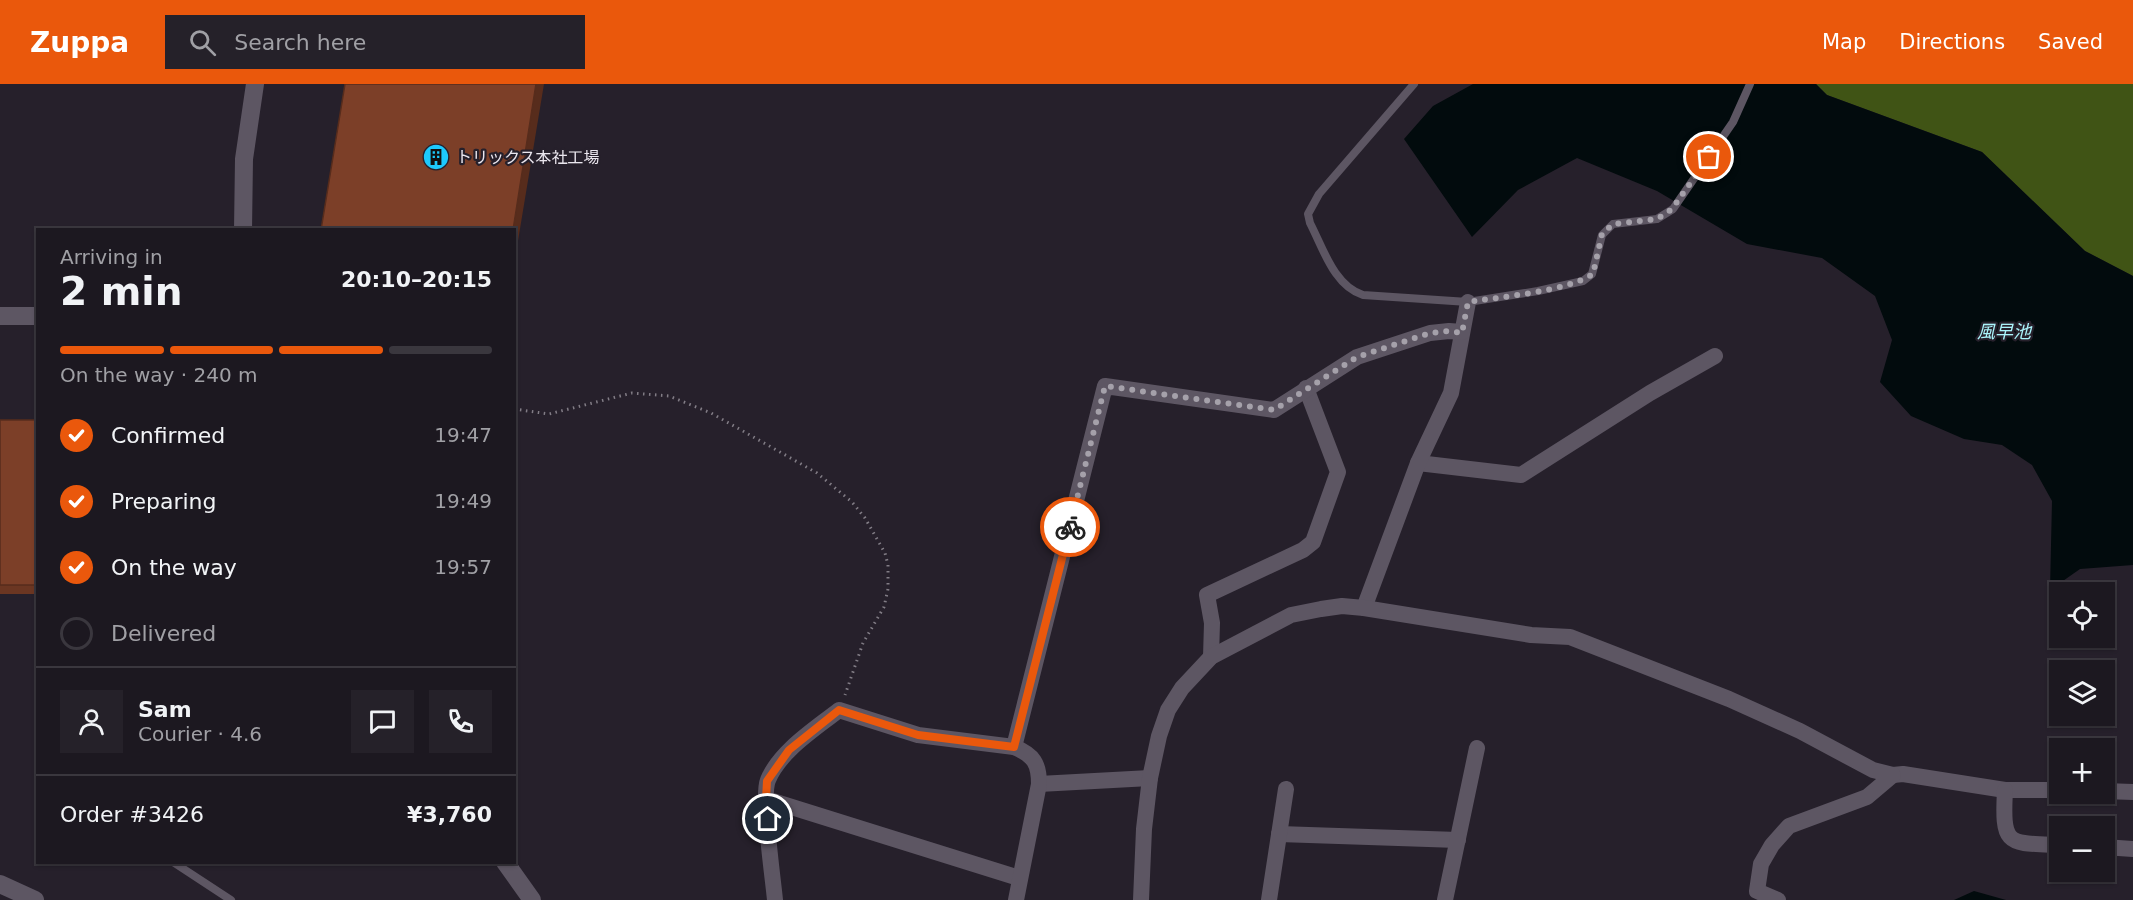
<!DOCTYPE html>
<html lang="en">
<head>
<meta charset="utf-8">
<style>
	body { margin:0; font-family:"DejaVu Sans","Noto Sans JP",sans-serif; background:#252129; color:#f1f3f6; height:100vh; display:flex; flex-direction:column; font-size:22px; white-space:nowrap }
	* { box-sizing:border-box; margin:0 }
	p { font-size:20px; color:#a0a0a5 }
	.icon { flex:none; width:33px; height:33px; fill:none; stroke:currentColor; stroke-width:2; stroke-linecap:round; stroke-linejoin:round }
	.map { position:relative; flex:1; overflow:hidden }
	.panel { position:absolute; left:36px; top:144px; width:480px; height:636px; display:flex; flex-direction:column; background:#1c1820; border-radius:0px; box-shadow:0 2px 4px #0004,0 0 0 2px #3a373e }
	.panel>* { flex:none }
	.buttons { position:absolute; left:2049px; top:498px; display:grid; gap:12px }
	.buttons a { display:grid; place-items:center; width:66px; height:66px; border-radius:0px; background:#1c1820; box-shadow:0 2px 4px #0004,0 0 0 2px #3a373e; font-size:30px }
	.pin { position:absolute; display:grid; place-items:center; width:51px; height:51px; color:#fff; margin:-26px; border:3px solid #fff; border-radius:50%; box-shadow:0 2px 6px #0007 }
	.courier { position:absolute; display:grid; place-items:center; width:60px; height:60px; margin:-30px; border:4px solid #ea580c; border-radius:50%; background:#fff; color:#222; box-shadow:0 2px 8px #0007 }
	.head em { font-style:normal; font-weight:700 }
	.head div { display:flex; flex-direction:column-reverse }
	.head { display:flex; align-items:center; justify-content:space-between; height:102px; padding:0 24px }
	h1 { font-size:39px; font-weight:700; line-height:45px }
	.bar { display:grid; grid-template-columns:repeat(4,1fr); gap:9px 6px; align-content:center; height:72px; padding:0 24px }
	.bar i { height:8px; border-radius:4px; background:#3a373e }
	.bar .active { background:#ea580c }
	.bar p { grid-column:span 4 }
	.line { display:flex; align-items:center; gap:15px; padding:0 24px; border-top:2px solid #3a373e }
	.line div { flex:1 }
	.round { display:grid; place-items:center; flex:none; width:63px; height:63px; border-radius:0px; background:#252129 }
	ol { padding:0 24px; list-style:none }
	li { display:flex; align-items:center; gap:18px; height:66px }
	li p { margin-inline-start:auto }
	li .icon { padding:6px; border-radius:50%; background:#ea580c; color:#fff; stroke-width:4 }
	li:last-child { color:#a0a0a5 }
	li i { width:33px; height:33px; border:3px solid #3a373e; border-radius:50% }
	header { display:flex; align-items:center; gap:36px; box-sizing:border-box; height:84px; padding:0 30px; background:#ea580c; color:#fff }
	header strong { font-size:28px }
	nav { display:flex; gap:33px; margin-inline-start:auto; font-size:21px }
	.search { width:420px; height:54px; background:#252129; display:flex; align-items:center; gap:15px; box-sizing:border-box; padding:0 21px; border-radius:0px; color:#a0a0a5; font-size:22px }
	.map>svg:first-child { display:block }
</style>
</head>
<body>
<header>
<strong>Zuppa</strong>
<div class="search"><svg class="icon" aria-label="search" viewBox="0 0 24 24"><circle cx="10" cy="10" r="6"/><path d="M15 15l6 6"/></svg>Search here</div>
<nav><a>Map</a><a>Directions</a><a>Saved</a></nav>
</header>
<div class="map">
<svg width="2133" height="816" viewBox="0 0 2133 816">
	<rect width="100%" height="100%" fill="#26202b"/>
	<polygon fill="#405415" points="1816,0 2133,0 2133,192 2085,167 1982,68 1827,11"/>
	<g fill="#020b0d">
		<polygon points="1473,0 1816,0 1827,11 1982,68 2085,167 2133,192 2133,481 2080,485 2050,506 2052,417 2032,381 2002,361 1964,355 1911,332 1880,298 1892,256 1875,212 1822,174 1747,160 1657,107 1577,74 1518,106 1472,153 1404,55 1433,22"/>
		<polygon points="1974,807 2006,816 1954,816"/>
	</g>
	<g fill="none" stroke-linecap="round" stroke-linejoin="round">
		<polyline stroke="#827d86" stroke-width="3" stroke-dasharray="1.5 4.5" stroke-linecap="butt" points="514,325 549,330 632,309 669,312 711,329 817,389 852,418 865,434 885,469 888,481 888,505 884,523 863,559 845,611"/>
		<g stroke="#5d5663" stroke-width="8">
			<path d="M1414,0L1319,110L1308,130L1310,139C1323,164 1334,202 1363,211L1468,218L1538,207L1583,197L1592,190L1602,151L1613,140L1657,135L1673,125L1733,38L1750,0"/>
			<polyline points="173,778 231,816"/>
		</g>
		<g stroke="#5d5663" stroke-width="16">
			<polyline points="1418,379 1521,391 1650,309 1715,272"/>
			<polyline points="1364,524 1418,379 1451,309 1468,218"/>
			<polyline points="1211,573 1212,539 1207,511 1303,466 1313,458 1338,388 1306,304"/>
			<polyline points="1014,663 1105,302 1274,326 1357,273 1430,249 1449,247 1462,248"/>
			<polyline points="1893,691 1903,690 2005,706 2060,706"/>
			<polyline points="1039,700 1150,694"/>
			<path d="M2005,706C2002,763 2007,759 2060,761"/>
			<polyline points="2104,707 2133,708"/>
			<polyline points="766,715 1019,794"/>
			<polyline points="1279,750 1458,756"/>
			<polyline points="2104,763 2133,765"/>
			<path d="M775,816C773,794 761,712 768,696C780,667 815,645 839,626L918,651L1014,663C1034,671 1039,680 1039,700L1016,816"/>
			<polyline points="1141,816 1144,745 1150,694 1159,652 1168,626 1182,604 1211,573 1291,531 1321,525 1342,522 1364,524 1531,551 1570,553 1729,615 1800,647 1873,686 1893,691 1867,713 1789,742 1772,761 1761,780 1757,807 1778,816"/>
			<polyline points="1269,816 1286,705"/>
			<polyline points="1445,816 1477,664"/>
		</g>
		<g stroke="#5d5663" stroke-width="18">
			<polyline points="243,146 244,75 255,0"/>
			<polyline points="0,232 38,232"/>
			<polyline points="505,778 532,816"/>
			<polyline points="0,800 35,816"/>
		</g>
	</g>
	<rect fill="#6b3622" x="0" y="336" width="38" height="174"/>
	<polygon fill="#572c1c" points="536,0 544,0 514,181 514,146 513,146"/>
	<g fill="#7c3f28" stroke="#572c1c" stroke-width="1.5">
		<polygon points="345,0 536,0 513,146 321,146"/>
		<rect x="0" y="336" width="38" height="165"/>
	</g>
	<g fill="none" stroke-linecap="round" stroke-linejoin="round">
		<path stroke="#a5a1aa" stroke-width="6" stroke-dasharray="0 10.8" d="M1070,443L1105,302L1274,326L1357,273L1430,249L1449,247L1462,249L1468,218C1500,213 1568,207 1593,190L1602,150L1613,140L1657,135L1672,125L1709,73"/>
		<polyline stroke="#ea580c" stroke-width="8" points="768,735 766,715 767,697 789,666 839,626 918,651 1014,663 1070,443"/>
	</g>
	<defs>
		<g id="building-disc" transform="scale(1.35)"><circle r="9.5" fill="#1dc9fc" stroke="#26202b"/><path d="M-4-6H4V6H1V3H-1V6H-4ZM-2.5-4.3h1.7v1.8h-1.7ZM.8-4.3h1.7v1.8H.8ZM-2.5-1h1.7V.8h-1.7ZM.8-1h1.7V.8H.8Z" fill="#111"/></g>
	</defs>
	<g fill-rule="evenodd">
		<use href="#building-disc" x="436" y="73"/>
	</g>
	<g text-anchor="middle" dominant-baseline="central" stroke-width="4.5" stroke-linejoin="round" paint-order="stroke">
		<g font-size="16" fill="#eae6ee" stroke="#26202b" text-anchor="start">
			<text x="456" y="73">トリックス本社工場</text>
		</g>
		<g font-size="18" font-style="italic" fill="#aaf3fa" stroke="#26202b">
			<text x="2004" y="247">風早池</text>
		</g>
	</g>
</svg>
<div class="buttons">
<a><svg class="icon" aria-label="locate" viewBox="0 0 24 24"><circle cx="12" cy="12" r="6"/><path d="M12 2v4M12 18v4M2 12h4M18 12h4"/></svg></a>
<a><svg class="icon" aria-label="layers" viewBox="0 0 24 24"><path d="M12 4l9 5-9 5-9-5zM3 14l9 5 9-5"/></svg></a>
<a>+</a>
<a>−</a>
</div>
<div class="pin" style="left:1709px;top:73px;background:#ea580c"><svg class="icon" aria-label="bag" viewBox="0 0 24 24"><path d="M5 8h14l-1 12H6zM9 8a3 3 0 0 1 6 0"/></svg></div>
<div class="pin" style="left:768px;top:735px;background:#1f2937"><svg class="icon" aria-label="home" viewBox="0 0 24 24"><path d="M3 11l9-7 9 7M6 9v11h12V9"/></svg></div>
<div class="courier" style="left:1070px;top:443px"><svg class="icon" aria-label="bike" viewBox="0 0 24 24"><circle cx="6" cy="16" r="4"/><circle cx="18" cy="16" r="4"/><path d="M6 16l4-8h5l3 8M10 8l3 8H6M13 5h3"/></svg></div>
<section class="panel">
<div class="head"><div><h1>2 min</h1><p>Arriving in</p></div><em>20:10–20:15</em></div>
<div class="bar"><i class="active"></i><i class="active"></i><i class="active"></i><i></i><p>On the way · 240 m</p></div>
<ol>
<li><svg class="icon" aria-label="check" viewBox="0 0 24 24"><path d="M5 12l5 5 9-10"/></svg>Confirmed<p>19:47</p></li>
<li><svg class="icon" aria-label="check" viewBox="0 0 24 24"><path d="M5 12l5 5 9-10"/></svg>Preparing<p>19:49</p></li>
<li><svg class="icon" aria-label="check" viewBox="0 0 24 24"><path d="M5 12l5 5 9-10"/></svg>On the way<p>19:57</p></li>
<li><i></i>Delivered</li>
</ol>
<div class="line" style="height:108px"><a class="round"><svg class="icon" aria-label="person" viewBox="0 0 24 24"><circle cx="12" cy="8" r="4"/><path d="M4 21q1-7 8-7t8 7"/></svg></a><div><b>Sam</b><p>Courier · 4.6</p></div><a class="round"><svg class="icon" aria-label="chat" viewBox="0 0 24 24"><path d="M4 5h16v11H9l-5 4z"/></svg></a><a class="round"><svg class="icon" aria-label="phone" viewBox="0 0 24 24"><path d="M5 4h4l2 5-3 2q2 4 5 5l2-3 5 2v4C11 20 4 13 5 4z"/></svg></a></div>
<div class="line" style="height:78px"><div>Order #3426</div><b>¥3,760</b></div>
</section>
</div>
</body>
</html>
